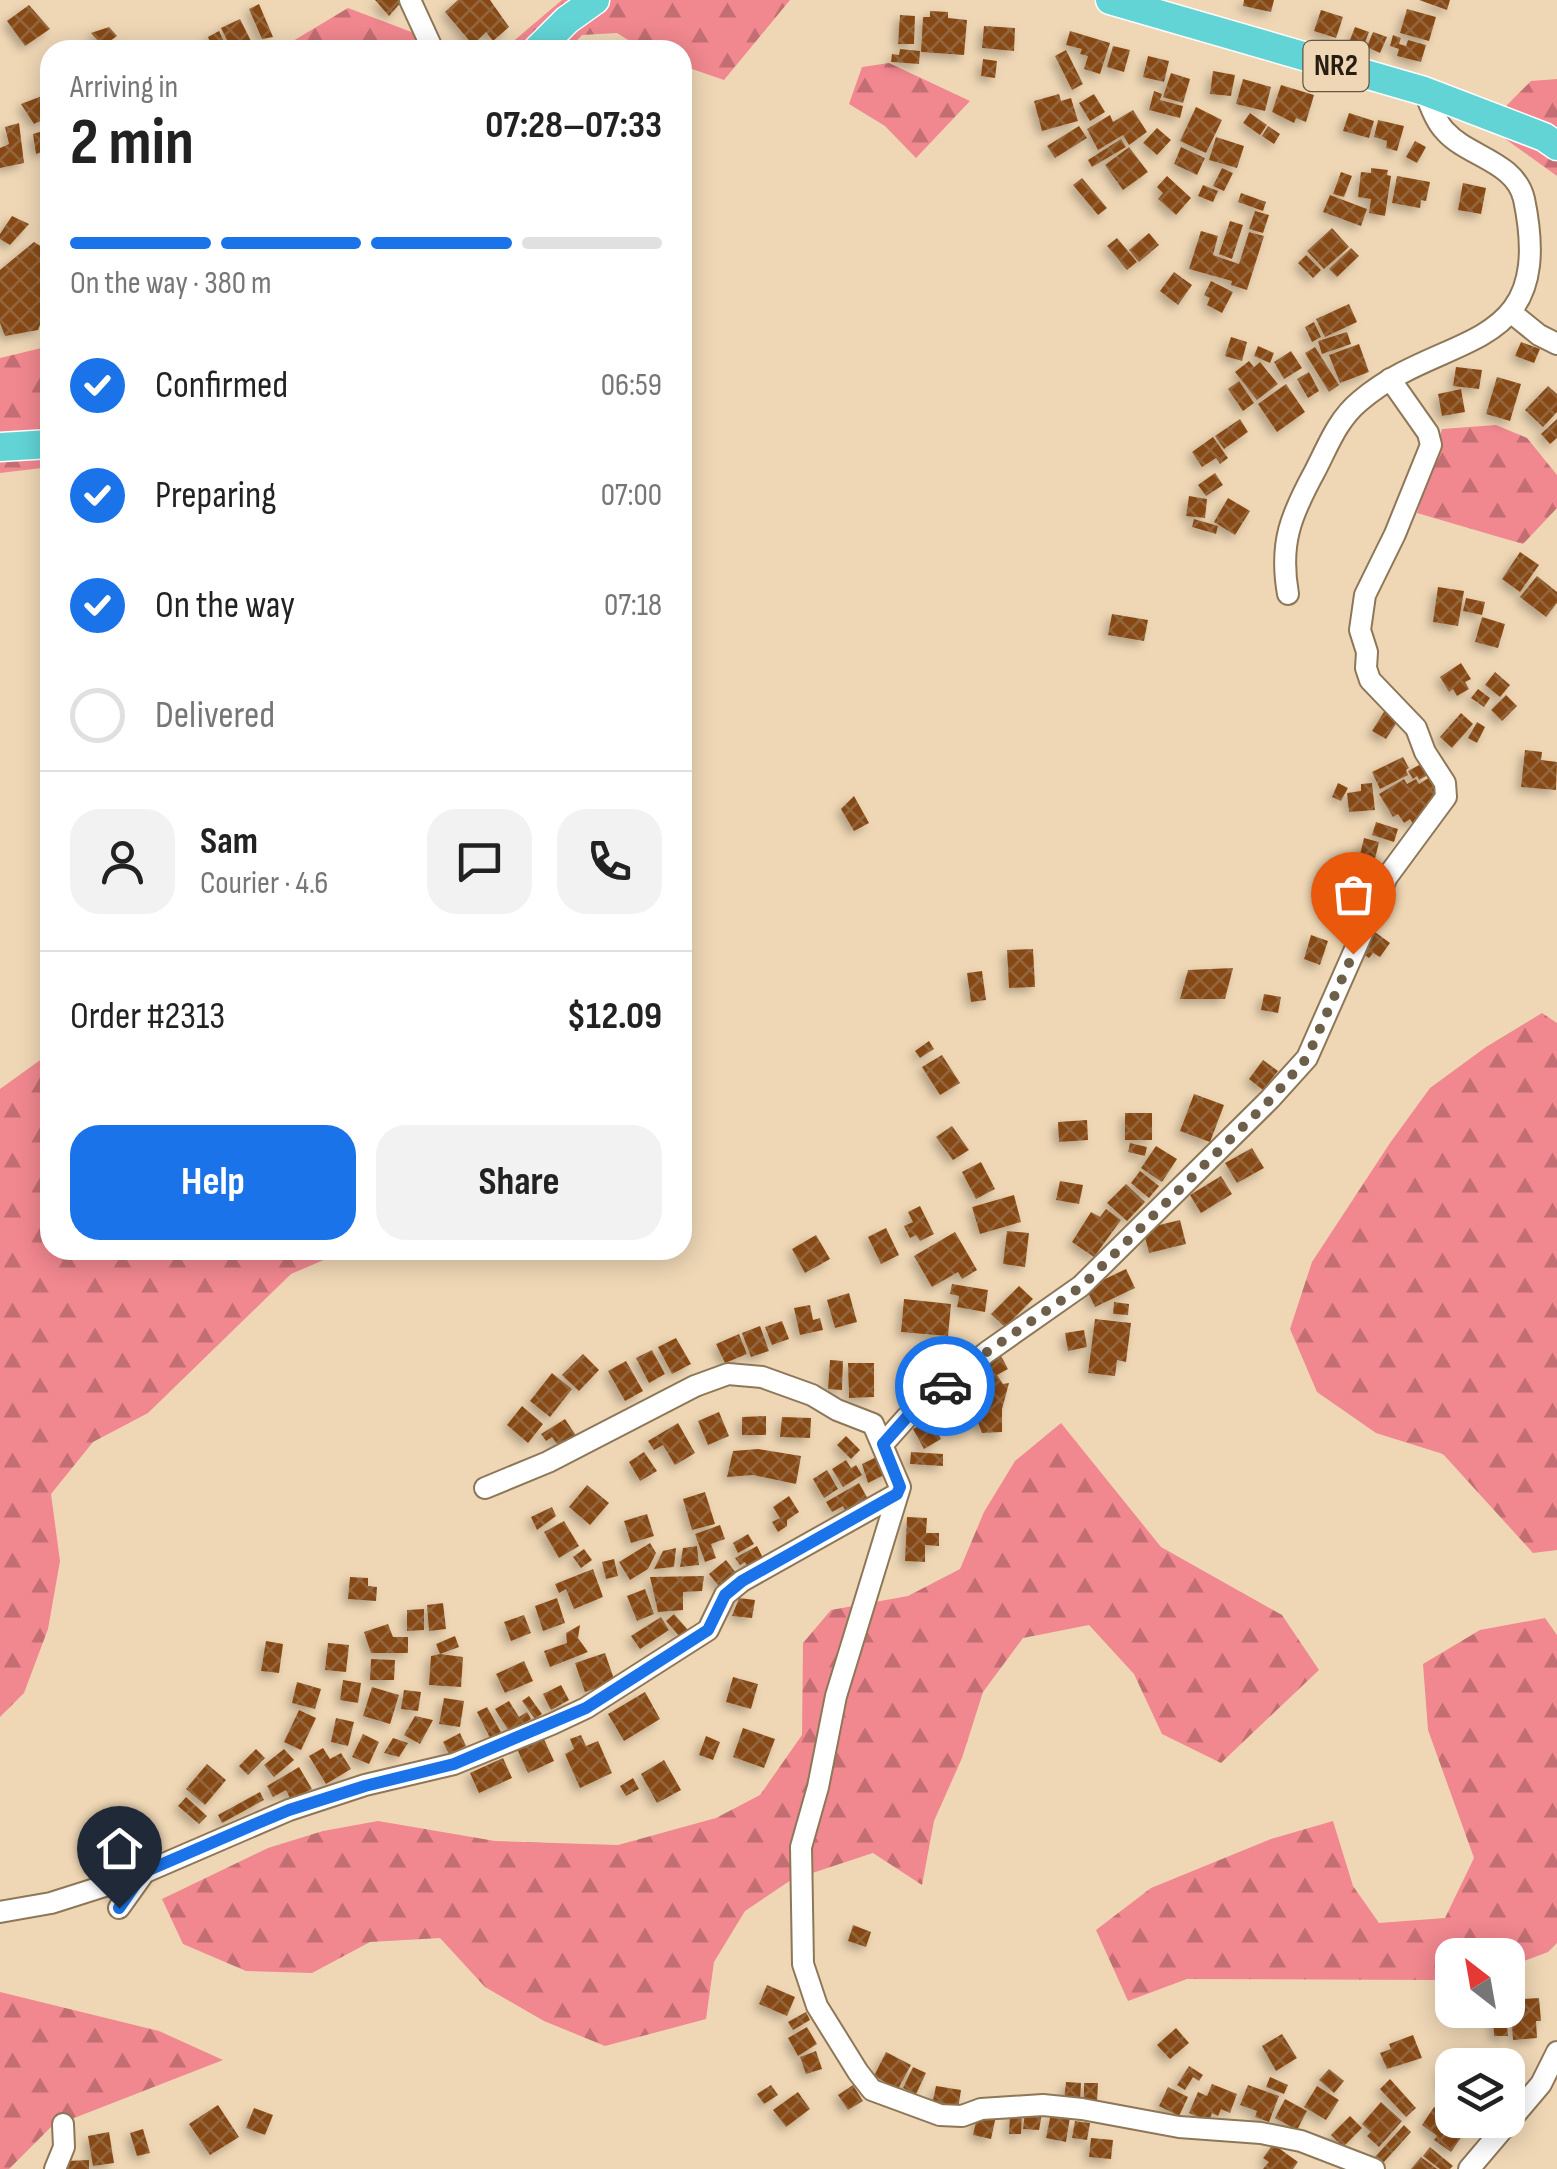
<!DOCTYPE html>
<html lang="en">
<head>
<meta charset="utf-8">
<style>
	body { margin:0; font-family:"Sofia Sans Condensed",sans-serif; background:#f2f2f2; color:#222; height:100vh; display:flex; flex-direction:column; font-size:38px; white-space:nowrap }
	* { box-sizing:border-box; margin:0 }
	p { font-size:32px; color:#767676 }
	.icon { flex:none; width:55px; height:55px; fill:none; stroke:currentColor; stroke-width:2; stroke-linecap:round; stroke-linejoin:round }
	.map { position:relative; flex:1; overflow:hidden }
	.details { position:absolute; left:40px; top:40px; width:652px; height:1220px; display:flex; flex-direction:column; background:#fff; border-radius:30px; box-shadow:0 5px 25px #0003 }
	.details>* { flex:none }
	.needle { width:65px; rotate:329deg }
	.tools { position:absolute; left:1435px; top:1938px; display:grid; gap:20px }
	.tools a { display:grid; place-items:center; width:90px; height:90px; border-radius:20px; background:#fff; box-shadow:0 5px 25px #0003; font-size:50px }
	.pin { position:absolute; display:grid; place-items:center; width:85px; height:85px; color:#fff; margin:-102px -42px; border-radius:50% 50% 50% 0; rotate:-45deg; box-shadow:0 0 10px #0007 }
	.pin .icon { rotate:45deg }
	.courier { position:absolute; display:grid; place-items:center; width:100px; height:100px; margin:-50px; border:8px solid #1a73e8; border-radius:50%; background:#fff; color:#222; box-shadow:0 2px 12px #0007 }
	.summary em { font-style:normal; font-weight:700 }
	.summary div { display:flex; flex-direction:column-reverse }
	.summary { display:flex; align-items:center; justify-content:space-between; height:170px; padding:0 30px }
	h1 { font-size:65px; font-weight:700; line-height:75px }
	.bar { display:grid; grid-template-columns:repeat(4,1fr); gap:15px 10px; align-content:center; height:120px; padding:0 30px }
	.bar i { height:12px; border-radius:8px; background:#e0e0e0 }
	.bar .selected { background:#1a73e8 }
	.bar p { grid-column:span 4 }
	.line { display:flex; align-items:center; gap:25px; padding:0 30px; border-top:2px solid #e0e0e0 }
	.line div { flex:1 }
	.round { display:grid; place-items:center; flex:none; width:105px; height:105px; border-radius:30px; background:#f2f2f2 }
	ol { padding:0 30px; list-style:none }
	li { display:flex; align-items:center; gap:30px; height:110px }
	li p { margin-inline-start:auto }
	li .icon { padding:10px; border-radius:50%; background:#1a73e8; color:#fff; stroke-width:4 }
	li:last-child { color:#767676 }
	li i { width:55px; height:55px; border:5px solid #e0e0e0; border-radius:50% }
	.action { display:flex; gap:20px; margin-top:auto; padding:20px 30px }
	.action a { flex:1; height:115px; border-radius:30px; background:#1a73e8; color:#fff; font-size:40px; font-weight:700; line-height:115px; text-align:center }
	.action a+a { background:#f2f2f2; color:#222 }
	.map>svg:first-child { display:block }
</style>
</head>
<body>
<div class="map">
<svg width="1557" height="2169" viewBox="0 0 1557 2169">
	<defs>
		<pattern id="forest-firs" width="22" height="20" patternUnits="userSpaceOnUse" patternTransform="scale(2.5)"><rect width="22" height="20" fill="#f1878f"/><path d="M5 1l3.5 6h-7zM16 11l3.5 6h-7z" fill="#c36e73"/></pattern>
		<pattern id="building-cross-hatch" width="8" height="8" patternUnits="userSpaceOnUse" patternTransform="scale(2.5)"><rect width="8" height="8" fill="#864a15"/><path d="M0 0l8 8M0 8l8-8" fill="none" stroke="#94663e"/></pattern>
		<filter id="shadow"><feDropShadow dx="-4.5" dy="4.5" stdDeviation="5" flood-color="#0004"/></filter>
	</defs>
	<rect width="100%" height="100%" fill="#efd7b5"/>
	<g fill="url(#forest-firs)">
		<polygon points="562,0 790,0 724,80 692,69 683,71 682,50 644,50 617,33 582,35 568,50 503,50"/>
		<polygon points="348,8 459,50 278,50"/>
		<polygon points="889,63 970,101 916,158 885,126 849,104 862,67"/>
		<polygon points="1557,79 1557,176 1497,133 1507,105 1531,81"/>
		<polygon points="50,346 50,467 0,473 0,358"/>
		<polygon points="1496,425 1527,438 1557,475 1557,508 1523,544 1417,513 1442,429"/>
		<polygon points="1542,1013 1557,1023 1557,1550 1533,1553 1443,1454 1376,1433 1317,1392 1290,1329 1312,1262 1390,1143 1430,1088 1486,1047"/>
		<polygon points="50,1053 50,1250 175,1250 208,1258 215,1250 347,1250 291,1274 148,1413 93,1442 51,1494 60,1561 48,1629 24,1693 0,1717 0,1089"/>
		<polygon points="1061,1423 1161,1547 1282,1615 1319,1670 1221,1763 1162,1734 1134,1674 1089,1625 1023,1638 983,1692 962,1758 934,1821 922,1885 873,1853 791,1880 745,1911 714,1962 706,2019 605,2046 544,2021 485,1987 440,1938 370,1942 312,1973 246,1971 183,1944 162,1899 268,1848 323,1831 378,1821 495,1841 618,1845 716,1818 760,1795 802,1735 803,1643 831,1610 908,1596 960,1569 984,1512 1015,1461"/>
		<polygon points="1545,1618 1557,1635 1557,1943 1548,1952 1508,1967 1508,1955 1452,1955 1452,1978 1432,1980 1187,1979 1128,2001 1096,1930 1151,1888 1271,1839 1333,1821 1353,1886 1379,1923 1445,1918 1474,1858 1428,1730 1423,1664 1480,1630"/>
		<polygon points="0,1992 159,2031 223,2060 51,2127 9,2169 0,2169"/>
	</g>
	<g fill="url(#building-cross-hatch)" filter="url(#shadow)">
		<polygon points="375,0 403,0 389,16"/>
		<polygon points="458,0 490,0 509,27 493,41 486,32 473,45 445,12"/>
		<polygon points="1244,0 1274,0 1271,12 1243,6"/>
		<polygon points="1419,0 1450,0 1447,10"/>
		<polygon points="259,4 273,37 262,39 249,9"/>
		<polygon points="29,5 50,29 25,46 7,21"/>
		<polygon points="1407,9 1436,17 1429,41 1400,33"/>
		<polygon points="1321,10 1343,17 1336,38 1314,31"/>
		<polygon points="930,11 948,12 948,18 967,20 964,55 921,52 923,17 930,17"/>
		<polygon points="900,15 915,16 914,44 898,44"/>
		<polygon points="240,19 251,41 232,50 221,28"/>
		<polygon points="984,26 1015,28 1014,51 982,48"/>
		<polygon points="109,27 117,36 103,46 91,33"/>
		<polygon points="1355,27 1369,32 1364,45 1350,40"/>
		<polygon points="219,31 228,50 213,50 208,37"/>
		<polygon points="1070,31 1110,43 1100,74 1084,69 1088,56 1080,54 1082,49 1066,45"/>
		<polygon points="1373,32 1387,37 1380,53 1367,47"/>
		<polygon points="1393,35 1401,38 1399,44 1406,46 1408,40 1426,45 1421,62 1397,56 1399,49 1390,46"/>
		<polygon points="1113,46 1130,50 1124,72 1107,67"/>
		<polygon points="900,49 920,51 919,64 891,62 892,54 899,55"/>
		<polygon points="1066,50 1083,84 1072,90 1055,56"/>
		<polygon points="1148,56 1169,61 1164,82 1143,77"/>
		<polygon points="983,59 997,61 995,78 981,76"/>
		<polygon points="1213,71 1235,75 1231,96 1210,94"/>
		<polygon points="1171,73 1190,79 1183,103 1163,97"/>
		<polygon points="1243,79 1271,87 1265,111 1236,104"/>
		<polygon points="1281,85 1314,95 1306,122 1296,118 1294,123 1272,112"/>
		<polygon points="1154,91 1162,94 1160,100 1183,106 1180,118 1149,110"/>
		<polygon points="50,93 50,117 34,124 21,104"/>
		<polygon points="1059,94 1061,101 1071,98 1078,121 1042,131 1034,101"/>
		<polygon points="1094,94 1105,112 1090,121 1079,103"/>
		<polygon points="1196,107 1222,120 1206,153 1180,141"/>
		<polygon points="1133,110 1147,132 1129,145 1123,135 1098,150 1087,129 1110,115 1113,122"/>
		<polygon points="1250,113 1267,125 1260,135 1243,123"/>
		<polygon points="1349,113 1374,121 1369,138 1343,131"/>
		<polygon points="1378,120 1404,126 1397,151 1386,148 1387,141 1374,137"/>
		<polygon points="19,123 24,163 0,168 0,148 9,144 5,127"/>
		<polygon points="1079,126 1087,138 1055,158 1047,146"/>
		<polygon points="1268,126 1280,134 1274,144 1262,136"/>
		<polygon points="1157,128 1171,140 1157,155 1143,143"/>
		<polygon points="50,129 50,149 36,154 33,134"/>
		<polygon points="1216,137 1244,146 1237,168 1209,160"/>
		<polygon points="1121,139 1126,147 1092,167 1088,160"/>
		<polygon points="1415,141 1426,147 1417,163 1406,157"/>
		<polygon points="1129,147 1148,172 1123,190 1105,165"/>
		<polygon points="1181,147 1205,158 1197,175 1174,164"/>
		<polygon points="1222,168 1233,173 1224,191 1213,186"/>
		<polygon points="1371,168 1388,170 1387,175 1391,176 1385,216 1369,213 1371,199 1358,197 1361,172 1371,173"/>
		<polygon points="1341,172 1352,176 1344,197 1333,194"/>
		<polygon points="1167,176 1191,198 1176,215 1158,199 1163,193 1157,187"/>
		<polygon points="1397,176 1430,182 1426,201 1421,200 1420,208 1392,203"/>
		<polygon points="1082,178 1107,208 1098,215 1073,185"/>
		<polygon points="1463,183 1486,188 1481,214 1458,210"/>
		<polygon points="1203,185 1218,191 1213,202 1198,196"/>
		<polygon points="1241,193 1266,202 1263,211 1238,202"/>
		<polygon points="1330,195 1367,209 1361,226 1323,212"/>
		<polygon points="1255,211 1269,215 1263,233 1249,229"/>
		<polygon points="12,216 29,224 10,245 0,239 0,234"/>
		<polygon points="1230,221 1243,225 1232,259 1219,254"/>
		<polygon points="1332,228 1349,247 1324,269 1307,251"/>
		<polygon points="1201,231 1218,236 1213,255 1239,264 1249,232 1264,236 1247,290 1231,285 1232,281 1189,269"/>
		<polygon points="1149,233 1159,245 1139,262 1129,250"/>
		<polygon points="1117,238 1137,262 1127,270 1107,246"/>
		<polygon points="34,242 50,252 50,299 38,330 5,336 0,323 0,270"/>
		<polygon points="1351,248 1359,256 1337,277 1329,269"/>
		<polygon points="1306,255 1321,270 1313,278 1298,263"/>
		<polygon points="1174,272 1192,285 1178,305 1160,291"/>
		<polygon points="1211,281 1233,292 1222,313 1207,305 1210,298 1204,295"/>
		<polygon points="1349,304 1357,322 1325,337 1316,319"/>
		<polygon points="1314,322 1321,337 1312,342 1305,327"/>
		<polygon points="1347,332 1351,344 1322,354 1318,341"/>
		<polygon points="1231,337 1247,342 1242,361 1225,356"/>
		<polygon points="1521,342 1540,349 1534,363 1515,356"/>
		<polygon points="1359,344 1369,372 1340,383 1329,355"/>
		<polygon points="1258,346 1274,353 1270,363 1254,356"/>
		<polygon points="1315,347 1339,385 1329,392 1305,353"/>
		<polygon points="1291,351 1302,368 1284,379 1274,362"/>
		<polygon points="1249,361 1254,367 1260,362 1278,384 1257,400 1235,372"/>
		<polygon points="1456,367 1482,370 1479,389 1453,386"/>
		<polygon points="1309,372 1319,391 1308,398 1297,379"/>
		<polygon points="1497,377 1521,384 1510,421 1486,414"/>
		<polygon points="1239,381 1254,403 1243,411 1228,389"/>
		<polygon points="1286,384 1305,412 1277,432 1258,404"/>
		<polygon points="1548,386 1557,394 1557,412 1543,427 1525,410"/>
		<polygon points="1461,389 1465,412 1442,416 1438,394"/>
		<polygon points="1240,419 1248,432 1224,449 1215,436"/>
		<polygon points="1557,419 1557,438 1550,444 1541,434"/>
		<polygon points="1213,437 1228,458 1220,464 1216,458 1202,467 1192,452"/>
		<polygon points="1215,473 1223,485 1206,496 1198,485"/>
		<polygon points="1189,496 1207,499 1205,518 1186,516"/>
		<polygon points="1228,498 1250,511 1235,535 1214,522"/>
		<polygon points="1194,519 1218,526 1216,534 1192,527"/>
		<polygon points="1520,552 1539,565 1520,592 1502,579"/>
		<polygon points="1537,576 1557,592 1557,603 1546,617 1520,597"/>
		<polygon points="1438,587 1464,591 1458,626 1433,622"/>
		<polygon points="1466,598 1485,602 1482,615 1463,611"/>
		<polygon points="1112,614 1148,620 1144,641 1108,635"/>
		<polygon points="1482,617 1505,624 1498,648 1475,642"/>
		<polygon points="1461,663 1471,679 1465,682 1469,689 1457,696 1453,689 1449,692 1440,677"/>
		<polygon points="1495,672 1510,685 1500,697 1485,685"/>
		<polygon points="1478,689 1490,698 1484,707 1471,698"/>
		<polygon points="1506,695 1517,706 1502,721 1491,710"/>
		<polygon points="1387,707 1401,716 1386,739 1372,731"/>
		<polygon points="1461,713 1473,724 1452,748 1440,737"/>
		<polygon points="1477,722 1485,727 1477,743 1468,738"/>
		<polygon points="1525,750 1542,752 1541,760 1557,762 1556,790 1521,787"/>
		<polygon points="1403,757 1409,768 1406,770 1408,775 1380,789 1372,772"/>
		<polygon points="1421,764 1428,775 1419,780 1417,776 1413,779 1408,771"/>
		<polygon points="1430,777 1439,792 1431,797 1436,804 1419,814 1422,819 1413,824 1410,819 1404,823 1398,814 1393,817 1379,794 1404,779 1407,784 1416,779 1419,784"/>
		<polygon points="1338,783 1348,788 1341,801 1332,797"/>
		<polygon points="1372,783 1375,810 1349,812 1347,793 1361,791 1361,784"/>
		<polygon points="854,796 869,823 854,831 841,809"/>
		<polygon points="1376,822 1398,829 1394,842 1372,835"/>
		<polygon points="1364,838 1379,842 1374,863 1359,859"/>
		<polygon points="1348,869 1361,870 1359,886 1346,884"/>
		<polygon points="1375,932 1390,943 1380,957 1373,953 1369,958 1360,952"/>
		<polygon points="1311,935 1328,941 1320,965 1304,959"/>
		<polygon points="1033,949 1035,987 1009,988 1007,950"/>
		<polygon points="1233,968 1225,999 1180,999 1188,970"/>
		<polygon points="982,971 986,1000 971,1002 967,973"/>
		<polygon points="1264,994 1281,997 1278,1013 1261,1010"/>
		<polygon points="929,1041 934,1049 920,1058 915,1051"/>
		<polygon points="942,1055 960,1083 940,1095 922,1067"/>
		<polygon points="1263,1060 1278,1071 1263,1090 1249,1079"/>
		<polygon points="1194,1094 1224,1105 1210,1142 1180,1131"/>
		<rect x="1125" y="1113" width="27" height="27"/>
		<polygon points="1087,1120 1088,1140 1059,1142 1058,1122"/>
		<polygon points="952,1126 969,1150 953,1160 936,1137"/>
		<polygon points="1130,1143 1147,1147 1145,1156 1128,1152"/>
		<polygon points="1156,1146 1177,1159 1162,1182 1141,1168"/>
		<polygon points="1252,1148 1264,1168 1237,1183 1225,1163"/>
		<polygon points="981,1162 995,1189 976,1199 962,1172"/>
		<polygon points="1140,1171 1159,1186 1149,1198 1131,1183"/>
		<polygon points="1221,1176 1232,1194 1201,1213 1190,1195"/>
		<polygon points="1060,1181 1083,1185 1079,1204 1056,1200"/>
		<polygon points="1126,1184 1145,1202 1127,1221 1107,1203"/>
		<polygon points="1014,1195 1021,1222 980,1234 972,1207"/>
		<polygon points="920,1206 934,1234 920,1241 916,1235 910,1238 904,1226 913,1222 908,1212"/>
		<polygon points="1106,1209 1121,1220 1094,1257 1072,1242 1091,1212 1100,1217"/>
		<polygon points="1180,1220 1186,1244 1149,1253 1143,1229"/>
		<polygon points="886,1228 899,1255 881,1264 868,1237"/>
		<polygon points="1007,1231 1029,1233 1025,1267 1003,1264"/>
		<polygon points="955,1232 977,1270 962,1279 958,1272 932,1287 914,1256"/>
		<polygon points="816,1235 830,1259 805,1273 792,1249"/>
		<polygon points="1126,1269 1135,1288 1095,1307 1086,1288"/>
		<polygon points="952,1284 988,1290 985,1312 957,1307 959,1296 950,1294"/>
		<polygon points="1019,1286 1033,1299 1005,1327 991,1314"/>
		<polygon points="849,1293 857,1322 835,1328 827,1300"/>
		<polygon points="904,1299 951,1304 948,1336 901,1332"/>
		<polygon points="1114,1302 1129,1304 1128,1315 1113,1314"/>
		<polygon points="810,1305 813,1320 820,1318 823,1330 800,1335 794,1308"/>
		<polygon points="1095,1319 1131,1323 1126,1362 1117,1360 1115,1376 1088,1373"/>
		<polygon points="782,1321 789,1339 772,1345 765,1327"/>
		<polygon points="760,1326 769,1351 751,1357 742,1333"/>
		<polygon points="1084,1330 1087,1347 1068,1351 1065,1333"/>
		<polygon points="739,1334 747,1354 725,1363 716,1344"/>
		<polygon points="676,1338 691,1364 672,1374 658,1347"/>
		<polygon points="652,1350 665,1374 649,1383 636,1358"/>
		<polygon points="999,1352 1008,1369 997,1375 1003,1384 1009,1383 1002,1409 1002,1432 982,1433 962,1380 978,1369 986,1381 990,1379 981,1363"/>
		<polygon points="583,1354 599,1370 579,1391 562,1375"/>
		<polygon points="830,1360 843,1361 842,1390 828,1389"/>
		<polygon points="626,1361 643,1391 625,1401 608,1371"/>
		<polygon points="848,1363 874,1363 874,1397 849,1398"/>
		<polygon points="552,1373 572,1389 550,1417 530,1401"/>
		<polygon points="956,1400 964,1412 950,1421 942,1409"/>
		<polygon points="522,1406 543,1424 528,1443 507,1425"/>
		<polygon points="719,1412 729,1436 708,1445 698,1421"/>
		<polygon points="766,1416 766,1435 742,1435 742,1417"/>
		<polygon points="782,1417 811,1418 810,1438 780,1437"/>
		<polygon points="565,1419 577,1437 560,1448 552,1437 546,1441 541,1434"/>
		<polygon points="930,1420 941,1439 924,1449 913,1429"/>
		<polygon points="678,1423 695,1453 675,1465 663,1445 654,1450 648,1441"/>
		<polygon points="846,1436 860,1450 851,1459 837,1445"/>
		<polygon points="758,1449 801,1456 796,1484 753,1475 727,1477 733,1451"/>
		<polygon points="644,1452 657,1471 640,1481 629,1462"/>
		<polygon points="911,1452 943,1454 943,1466 910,1464"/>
		<polygon points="885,1453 890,1472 868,1483 862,1464"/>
		<polygon points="846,1460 851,1468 856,1465 862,1475 843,1487 832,1469"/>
		<polygon points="827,1470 838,1489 824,1498 813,1479"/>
		<polygon points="859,1483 868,1499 846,1512 843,1506 832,1512 826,1502"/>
		<polygon points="587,1485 609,1503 590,1525 569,1507"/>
		<polygon points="705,1492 715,1524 692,1530 683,1499"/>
		<polygon points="789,1496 799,1512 787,1520 787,1526 778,1532 772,1522 780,1518 773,1507"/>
		<polygon points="552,1507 556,1516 537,1530 531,1517"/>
		<polygon points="647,1514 654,1536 631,1543 624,1521"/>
		<polygon points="907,1517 927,1518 926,1533 939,1533 939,1546 925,1545 925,1562 905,1561"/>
		<polygon points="564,1521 579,1546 559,1558 544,1532"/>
		<polygon points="720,1525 725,1539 711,1544 716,1558 705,1562 695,1534"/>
		<polygon points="748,1534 754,1544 738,1553 733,1543"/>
		<polygon points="650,1543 656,1553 648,1569 630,1580 619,1562"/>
		<polygon points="697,1546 699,1565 680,1567 683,1548"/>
		<polygon points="757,1546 764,1560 749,1569 745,1562 740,1565 735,1558"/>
		<polygon points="676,1548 674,1567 654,1569 663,1551"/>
		<polygon points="584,1549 592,1560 581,1568 573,1557"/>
		<polygon points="614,1559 618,1576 606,1579 602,1562"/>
		<polygon points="726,1560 739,1577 722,1590 709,1574"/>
		<polygon points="593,1569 603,1597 574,1609 566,1589 559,1593 555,1584"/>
		<polygon points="704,1576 702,1591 683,1592 683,1610 658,1612 650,1577"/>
		<polygon points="350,1577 368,1578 368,1586 377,1587 376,1601 348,1599"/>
		<polygon points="645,1589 654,1614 637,1621 627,1596"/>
		<polygon points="557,1598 565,1623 543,1631 535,1606"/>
		<polygon points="739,1598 755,1600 752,1618 732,1616"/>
		<polygon points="443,1603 446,1629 429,1631 427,1605"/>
		<polygon points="424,1609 424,1630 407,1631 407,1610"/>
		<polygon points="674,1614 688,1630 680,1637 666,1621"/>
		<polygon points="524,1615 531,1633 511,1641 504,1622"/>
		<polygon points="661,1617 669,1630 640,1649 631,1636"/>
		<polygon points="388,1624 393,1637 408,1637 408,1653 371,1653 364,1632"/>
		<polygon points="580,1625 578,1638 588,1652 550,1667 544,1651 567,1643 566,1633"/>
		<polygon points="455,1636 459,1647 440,1654 463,1657 461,1687 429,1685 431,1656 440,1654 436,1644"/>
		<polygon points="266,1641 283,1644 279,1673 261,1671"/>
		<polygon points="328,1643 349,1645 346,1672 325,1670"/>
		<polygon points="605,1653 615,1682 585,1692 575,1663"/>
		<polygon points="371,1659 395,1660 394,1680 370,1680"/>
		<polygon points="524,1661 533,1681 505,1693 496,1674"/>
		<polygon points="733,1677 758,1684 751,1709 726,1702"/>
		<polygon points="343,1680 361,1683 358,1703 340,1700"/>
		<polygon points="297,1682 321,1689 315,1709 292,1703"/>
		<polygon points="561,1685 569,1700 551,1710 543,1694"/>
		<polygon points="372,1687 399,1695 390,1724 363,1716"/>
		<polygon points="404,1690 421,1692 418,1711 401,1709"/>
		<polygon points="645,1692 660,1719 624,1741 608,1714"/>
		<polygon points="529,1696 542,1714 535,1719 522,1701"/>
		<polygon points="444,1698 464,1701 460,1727 439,1724"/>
		<polygon points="509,1701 519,1717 527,1712 531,1719 510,1733 495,1709"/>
		<polygon points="487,1707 501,1732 490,1738 477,1712"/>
		<polygon points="299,1710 316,1718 301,1750 284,1742"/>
		<polygon points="415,1716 433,1720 420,1744 404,1735"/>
		<polygon points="336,1718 354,1722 348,1746 331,1742"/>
		<polygon points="743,1728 775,1739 764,1768 733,1757"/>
		<polygon points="460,1733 466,1746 449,1754 443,1742"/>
		<polygon points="363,1734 379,1742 369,1764 352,1757"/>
		<polygon points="581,1735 586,1746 598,1741 612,1773 580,1788 565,1754 574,1749 570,1739"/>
		<polygon points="706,1736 720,1742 713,1760 699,1755"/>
		<polygon points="543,1737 554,1761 528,1773 517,1749"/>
		<polygon points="393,1738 408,1743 399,1757 384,1753"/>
		<polygon points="323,1748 330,1759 341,1753 351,1769 326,1784 309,1756"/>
		<polygon points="256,1749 265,1758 248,1775 239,1766"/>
		<polygon points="284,1749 294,1760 274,1777 264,1765"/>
		<polygon points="503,1758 512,1778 479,1793 470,1773"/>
		<polygon points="664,1760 681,1790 657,1803 641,1774"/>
		<polygon points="207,1764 226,1780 205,1805 186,1789"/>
		<polygon points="299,1767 312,1789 291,1800 286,1790 273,1797 267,1786"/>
		<polygon points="633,1778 639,1789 626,1796 620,1786"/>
		<polygon points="260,1792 264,1800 222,1823 218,1815"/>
		<polygon points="186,1797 207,1816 199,1824 178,1806"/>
		<polygon points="145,1831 158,1848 148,1855 145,1850 126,1863 117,1850"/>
		<polygon points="853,1925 871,1932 866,1947 848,1941"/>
		<polygon points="767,1985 795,1997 787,2016 759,2004"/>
		<polygon points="1539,1998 1541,2021 1536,2021 1537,2038 1513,2040 1510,2000"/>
		<polygon points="1493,2010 1506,2010 1508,2036 1494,2036"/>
		<polygon points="806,2012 810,2020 793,2030 788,2022"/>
		<polygon points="807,2027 817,2044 798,2056 788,2038"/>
		<polygon points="1176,2028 1189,2043 1170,2059 1157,2045"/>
		<polygon points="1282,2034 1297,2058 1276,2071 1262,2046"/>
		<polygon points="1413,2035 1422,2058 1387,2069 1380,2053 1391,2049 1389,2044"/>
		<polygon points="816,2051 822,2069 806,2074 800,2057"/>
		<polygon points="886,2052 911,2065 898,2089 874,2076"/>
		<polygon points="1189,2066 1203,2075 1199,2081 1193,2077 1185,2090 1177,2085"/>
		<polygon points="913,2067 926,2073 916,2094 903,2088"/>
		<polygon points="1443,2068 1452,2068 1452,2086 1442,2086"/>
		<polygon points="1329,2069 1344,2081 1334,2093 1319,2080"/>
		<polygon points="1270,2077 1288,2085 1284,2094 1266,2087"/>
		<polygon points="1390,2079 1416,2108 1406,2117 1380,2089"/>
		<polygon points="1066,2082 1081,2083 1080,2101 1064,2100"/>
		<polygon points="1084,2083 1098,2083 1097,2102 1084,2102"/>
		<polygon points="1212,2084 1237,2094 1230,2113 1221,2109 1218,2116 1212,2113 1209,2121 1189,2113 1198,2092 1207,2096"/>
		<polygon points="771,2085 778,2095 764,2104 757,2094"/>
		<polygon points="853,2085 863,2101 848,2110 838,2095"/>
		<polygon points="1248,2085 1279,2096 1269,2122 1255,2117 1257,2111 1240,2105"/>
		<polygon points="936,2086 961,2090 958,2109 932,2105"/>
		<polygon points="1317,2086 1339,2100 1326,2120 1304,2107"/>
		<polygon points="1168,2087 1188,2097 1179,2116 1159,2106"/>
		<polygon points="798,2092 810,2109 786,2127 773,2110"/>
		<polygon points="1285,2099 1307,2111 1297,2130 1275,2118"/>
		<polygon points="1381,2102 1402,2121 1379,2147 1367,2136 1371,2132 1362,2124"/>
		<polygon points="218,2105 239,2137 210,2155 189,2124"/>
		<polygon points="1434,2107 1467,2129 1451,2152 1434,2140 1437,2136 1422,2125"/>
		<polygon points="254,2108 273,2115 265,2135 246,2128"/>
		<polygon points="1025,2112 1042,2114 1039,2130 1023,2129"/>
		<polygon points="978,2113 996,2116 991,2139 973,2135"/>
		<polygon points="1010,2113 1022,2113 1021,2134 1009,2134"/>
		<polygon points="1051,2113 1070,2117 1066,2142 1046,2138"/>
		<polygon points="1350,2116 1362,2128 1343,2147 1331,2135"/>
		<polygon points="1075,2121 1090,2123 1087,2140 1072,2138"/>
		<polygon points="1404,2125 1411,2132 1383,2163 1375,2157"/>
		<polygon points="143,2129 150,2153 137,2156 130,2133"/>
		<polygon points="109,2132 114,2163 93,2166 88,2136"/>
		<polygon points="1091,2138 1113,2140 1111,2159 1089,2157"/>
		<polygon points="1273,2144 1298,2162 1293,2169 1263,2169 1269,2162 1263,2158"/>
		<polygon points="1430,2147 1453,2166 1450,2169 1440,2169 1423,2156"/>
		<polygon points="1421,2157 1437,2169 1411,2169"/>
		<polygon points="89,2160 89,2169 68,2169 67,2161"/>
	</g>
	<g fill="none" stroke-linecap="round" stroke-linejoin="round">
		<g stroke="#8d7758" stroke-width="24">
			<g id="minor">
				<polyline points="410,0 433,50"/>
				<polyline points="1513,314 1539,335 1557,344"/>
				<path d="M1288,594C1279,543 1291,515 1315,471C1328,446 1337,420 1360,401C1444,329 1557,358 1524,199C1515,161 1468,157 1445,131C1435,121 1430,104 1424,91"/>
				<polyline points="883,1444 907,1417 987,1352 1081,1286 1270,1099 1307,1058 1387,877 1446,797 1445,783 1425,752 1416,728 1370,680 1366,668 1367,652 1360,630 1365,595 1395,534 1431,445 1428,433 1390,379"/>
				<polyline points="485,1488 548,1462 695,1386 728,1374 762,1377 812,1395 837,1410 873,1424 900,1487 836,1696 818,1787 801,1847 803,1964 817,2006 858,2072 872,2090 940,2115 962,2116 981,2109 1043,2105 1082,2109 1179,2127 1261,2133 1301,2141 1374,2169"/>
				<polyline points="119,1908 144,1873"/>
				<polyline points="0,1912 51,1903 136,1876 289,1810 365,1785 454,1764 552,1724 586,1708 708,1630 725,1595 742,1581 897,1494"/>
				<polyline points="55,2169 64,2147 63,2124"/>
				<polyline points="1469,2169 1541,2084 1557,2052"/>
			</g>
		</g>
		<g stroke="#fff" stroke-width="31">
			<g id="highway">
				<polyline points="1110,0 1424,91 1544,137 1557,146"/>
				<polyline points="537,50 567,20 595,0"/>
				<polyline points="0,447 50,444"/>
			</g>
		</g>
		<use href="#minor" stroke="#fff" stroke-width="20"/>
		<use href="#highway" stroke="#62d4d6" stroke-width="28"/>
	</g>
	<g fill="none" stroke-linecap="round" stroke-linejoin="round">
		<polyline stroke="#6d5f4a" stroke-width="10" stroke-dasharray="0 18" points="945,1386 987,1352 1082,1286 1270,1100 1307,1058 1353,954"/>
		<polyline stroke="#1a73e8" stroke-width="12" points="119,1908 144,1872 253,1825 289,1810 365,1786 454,1764 586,1708 708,1630 725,1595 742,1581 897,1494 900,1487 883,1444 907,1417 945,1386"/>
	</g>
	<g text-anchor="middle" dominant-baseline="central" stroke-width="10" stroke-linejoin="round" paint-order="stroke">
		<rect fill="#efd7b5" stroke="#635642" stroke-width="2.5" x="1303.5" y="41" width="65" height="50" rx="8"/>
		<g font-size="30" font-weight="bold" fill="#271e11">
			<text x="1336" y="66">NR2</text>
		</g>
	</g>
</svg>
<div class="tools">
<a><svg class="needle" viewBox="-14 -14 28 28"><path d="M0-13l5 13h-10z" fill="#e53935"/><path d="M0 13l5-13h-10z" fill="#767676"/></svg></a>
<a><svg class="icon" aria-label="layers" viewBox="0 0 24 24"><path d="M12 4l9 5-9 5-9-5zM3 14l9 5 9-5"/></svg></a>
</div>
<div class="pin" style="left:1353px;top:954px;background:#ea580c"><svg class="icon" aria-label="bag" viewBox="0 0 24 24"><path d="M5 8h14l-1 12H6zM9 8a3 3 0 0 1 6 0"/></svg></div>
<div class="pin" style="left:119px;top:1908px;background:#1f2937"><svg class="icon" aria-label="home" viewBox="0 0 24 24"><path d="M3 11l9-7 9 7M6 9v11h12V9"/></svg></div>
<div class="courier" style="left:945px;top:1386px"><svg class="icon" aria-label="car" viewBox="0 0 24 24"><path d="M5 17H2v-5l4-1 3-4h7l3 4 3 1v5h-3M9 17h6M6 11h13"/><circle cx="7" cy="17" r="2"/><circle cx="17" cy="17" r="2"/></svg></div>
<section class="details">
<div class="summary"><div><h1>2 min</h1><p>Arriving in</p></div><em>07:28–07:33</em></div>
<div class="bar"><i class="selected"></i><i class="selected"></i><i class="selected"></i><i></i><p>On the way · 380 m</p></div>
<ol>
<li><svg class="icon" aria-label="check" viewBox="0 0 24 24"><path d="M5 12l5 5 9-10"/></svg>Confirmed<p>06:59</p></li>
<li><svg class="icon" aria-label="check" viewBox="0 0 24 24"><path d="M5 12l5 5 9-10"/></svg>Preparing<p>07:00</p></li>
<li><svg class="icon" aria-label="check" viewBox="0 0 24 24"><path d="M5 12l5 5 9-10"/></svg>On the way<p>07:18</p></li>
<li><i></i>Delivered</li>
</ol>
<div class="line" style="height:180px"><a class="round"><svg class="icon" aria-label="person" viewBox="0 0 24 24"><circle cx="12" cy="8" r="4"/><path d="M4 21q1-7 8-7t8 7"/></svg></a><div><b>Sam</b><p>Courier · 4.6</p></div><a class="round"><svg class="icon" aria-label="chat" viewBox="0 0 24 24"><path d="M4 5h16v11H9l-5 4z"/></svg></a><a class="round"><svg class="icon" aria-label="phone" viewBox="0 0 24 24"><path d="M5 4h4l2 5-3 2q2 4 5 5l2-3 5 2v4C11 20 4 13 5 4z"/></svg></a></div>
<div class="line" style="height:130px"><div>Order #2313</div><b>$12.09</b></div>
<div class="action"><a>Help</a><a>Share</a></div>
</section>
</div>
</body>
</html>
